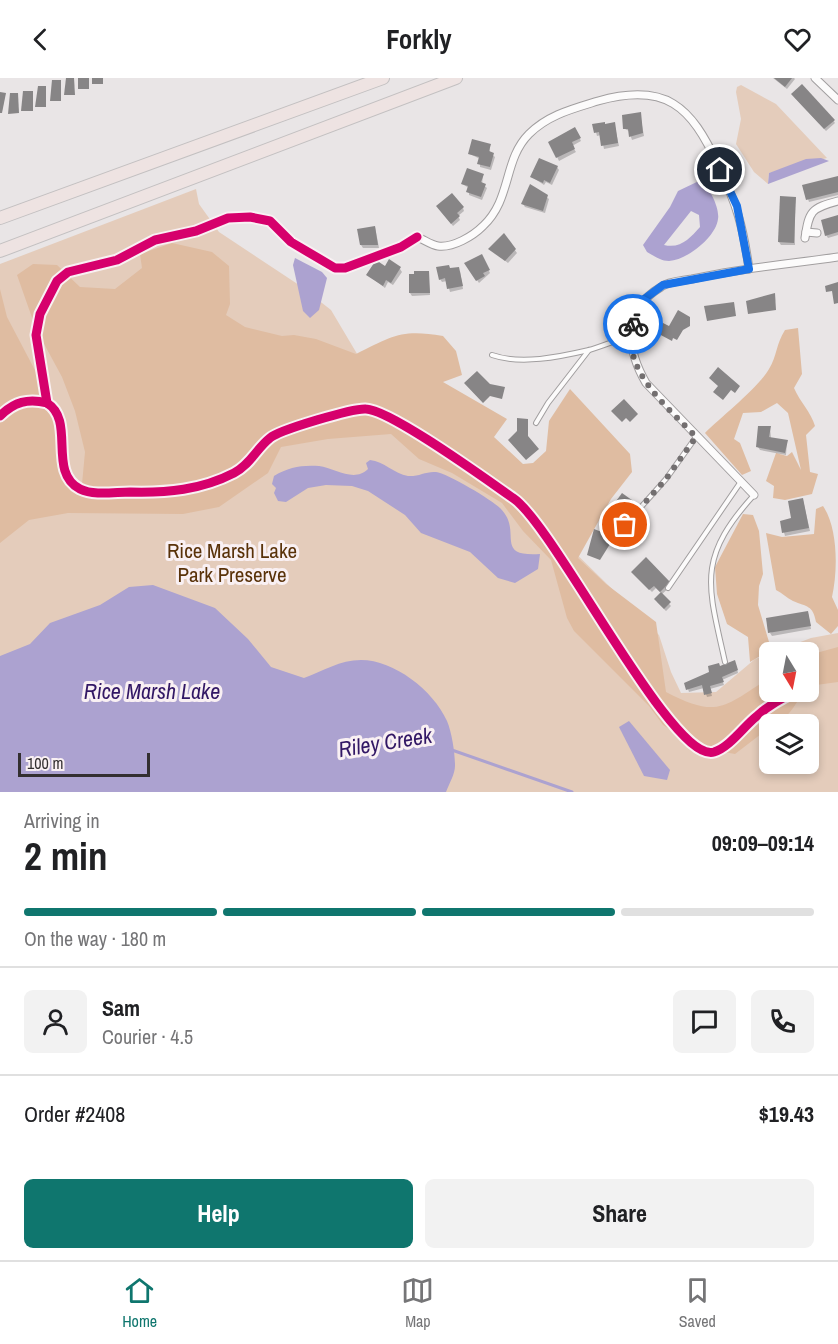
<!DOCTYPE html>
<html lang="en">
<head>
<meta charset="utf-8">
<style>
	body { margin:0; font-family:"Archivo Narrow",sans-serif; background:#f2f2f2; color:#202124; height:100vh; display:flex; flex-direction:column; font-size:22px; white-space:nowrap }
	* { box-sizing:border-box; margin:0 }
	p { font-size:20px; color:#757577 }
	.icon { flex:none; width:33px; height:33px; fill:none; stroke:currentColor; stroke-width:2; stroke-linecap:round; stroke-linejoin:round }
	.map { position:relative; height:714px; overflow:hidden }
	.side { display:flex; flex-direction:column; background:#fff; flex:1 }
	.side>* { flex:none }
	.needle { width:39px; rotate:170deg }
	.controls { position:absolute; left:759px; top:564px; display:grid; gap:12px }
	.controls a { display:grid; place-items:center; width:60px; height:60px; border-radius:9px; background:#fff; box-shadow:0 3px 9px #0003; font-size:30px }
	.scale { position:absolute; left:18px; bottom:15px; width:132px; box-sizing:border-box; padding-left:6px; border:3px solid #332f30; border-top:0; font-size:16px; line-height:21px; white-space:nowrap; color:#332f30; -webkit-text-stroke:4px #f9f0f3; paint-order:stroke }
	.pin { position:absolute; display:grid; place-items:center; width:51px; height:51px; color:#fff; margin:-26px; border:3px solid #fff; border-radius:50%; box-shadow:0 2px 6px #0007 }
	.courier { position:absolute; display:grid; place-items:center; width:60px; height:60px; margin:-30px; border:4px solid #1a73e8; border-radius:50%; background:#fff; color:#222; box-shadow:0 2px 8px #0007 }
	.headline em { font-style:normal; font-weight:700 }
	.headline div { display:flex; flex-direction:column-reverse }
	.headline { display:flex; align-items:center; justify-content:space-between; height:102px; padding:0 24px }
	h1 { font-size:39px; font-weight:700; line-height:45px }
	.bar { display:grid; grid-template-columns:repeat(4,1fr); gap:9px 6px; align-content:center; height:72px; padding:0 24px }
	.bar i { height:8px; border-radius:4px; background:#e0e0e0 }
	.bar .on { background:#0f766e }
	.bar p { grid-column:span 4 }
	.line { display:flex; align-items:center; gap:15px; padding:0 24px; border-top:2px solid #e0e0e0 }
	.line div { flex:1 }
	.round { display:grid; place-items:center; flex:none; width:63px; height:63px; border-radius:9px; background:#f2f2f2 }
	.cta { display:flex; gap:12px; margin-top:auto; padding:12px 24px }
	.cta a { flex:1; height:69px; border-radius:9px; background:#0f766e; color:#fff; font-size:24px; font-weight:700; line-height:69px; text-align:center }
	.cta a+a { background:#f2f2f2; color:#202124 }
	header { display:flex; justify-content:space-between; align-items:center; height:78px; padding:0 24px; background:#fff; font-size:27px; font-weight:700 }
	.dock { display:flex; justify-content:space-around; align-items:center; height:84px; border-top:2px solid #e0e0e0; background:#fff; font-size:16px; color:#757577 }
	.dock a { display:grid; justify-items:center; gap:3px }
	.dock .on { color:#0f766e }
	.map>svg:first-child { display:block }
</style>
</head>
<body>
<header><svg class="icon" aria-label="back" viewBox="0 0 24 24"><path d="M15 5l-7 7 7 7"/></svg>Forkly<svg class="icon" aria-label="heart" viewBox="0 0 24 24"><path d="M12 20l-8-8c-3-5 5-10 8-4 3-6 11-1 8 4z"/></svg></header>
<div class="map">
<svg width="838" height="714" viewBox="0 0 838 714">
	<rect width="100%" height="100%" fill="#e9e5e6"/>
	<g fill="#e4ccbb" fill-rule="evenodd">
		<polygon points="741,7 776,26 827,80 769,95 768,106 754,94 736,66 741,41 736,14 737,9"/>
		<path d="M196,111L199,126L219,154L299,207L331,232L372,301L556,456L659,557L671,594L681,615L716,614L755,581L769,576L770,614H808V574H774L811,560L838,555V714H0V186ZM770,646H808V686H770Z"/>
	</g>
	<g fill="#dfbca1">
		<path d="M172,165L212,174L229,188L230,226L226,237L245,249L282,258L294,257L316,261L356,276C393,258 401,251 443,258L456,273L462,297L443,304L507,341L494,359L523,386L533,385L546,373L549,343L570,311L630,376L632,394L611,421L578,480L606,506L656,544L666,614C718,641 724,629 769,600L770,614H803C796,626 786,645 770,646L769,650L735,676L696,669L663,647L649,628L574,553L567,540L551,482L523,453L502,425L452,395L419,381L391,356L328,361L281,369L268,395L219,429L183,436L68,435L29,442L0,465V211L7,239L48,317L65,404L82,406L85,374L75,333L62,299L36,251L17,197L33,186L57,187L80,209L115,211L142,190L140,176Z"/>
		<path d="M798,250L802,296L794,310C800,324 811,334 815,348L806,357L810,394L818,396L812,416L785,422L773,420L774,408L766,403L776,375L787,378L792,374L801,392L788,335L777,325L761,334L743,335L734,361L740,365L751,393L742,397L705,355C722,338 758,310 769,291C777,278 776,266 785,252Z"/>
		<path d="M823,428C838,450 838,492 832,519L838,532V548L831,556L816,544C813,527 807,529 793,523C787,520 782,515 776,512L766,455L782,459L814,456L816,431Z"/>
		<polygon points="743,436 753,437 759,453 763,496 759,508 758,527 769,564 762,577 750,584 748,559 727,546 717,516 715,489"/>
		<polygon points="838,569 838,604 809,608 809,577"/>
	</g>
	<g fill="#aca2d0" fill-rule="evenodd">
		<polygon points="821,80 829,83 768,106 769,95 806,81"/>
		<path d="M701,102C709,109 720,130 718,141C716,159 687,182 669,183C661,183 654,178 647,174L643,167L670,129L678,113ZM691,133L699,137L700,149C690,160 681,171 664,167Z"/>
		<polygon points="295,180 322,194 327,200 319,232 310,240 303,233 293,187"/>
		<path d="M370,382C384,383 394,396 408,398C418,399 426,393 436,394C447,395 492,422 500,430C524,453 492,479 540,476L538,491L515,505L498,500L470,474L421,455L405,437L368,413L352,408L326,407L308,410L286,424L278,423L274,415L276,410L272,406L274,398C289,389 301,387 319,388C335,390 354,405 368,391L366,385Z"/>
		<path d="M153,507L215,530L248,561L271,589L304,600C323,593 340,582 361,582C394,582 433,612 447,643C452,655 455,675 455,688C455,696 449,706 446,714H0V578L30,566L50,545L100,527L129,509Z"/>
		<polygon points="629,643 670,692 667,702 644,698 619,649"/>
	</g>
	<g fill="#0003">
		<polygon points="773,0 794,0 795,1 787,11"/>
		<polygon points="794,19 833,42 835,45 826,53"/>
		<polygon points="640,36 644,58 632,62 629,53 625,51"/>
		<polygon points="594,47 615,49 619,68 604,71 601,57 597,58"/>
		<polygon points="575,51 581,63 572,68 576,74 559,83 550,64"/>
		<polygon points="490,67 490,75 495,79 491,92 480,89 480,81 470,76"/>
		<polygon points="557,89 559,92 552,107 546,104 544,107 532,99"/>
		<polygon points="483,98 482,106 487,110 482,122 469,117 469,110 462,106"/>
		<polygon points="838,99 838,117 809,124 808,121"/>
		<polygon points="531,108 549,121 545,135 525,129 523,126"/>
		<polygon points="795,120 795,167 781,167 779,164"/>
		<polygon points="463,130 464,133 458,138 460,142 453,148 440,132"/>
		<polygon points="838,139 838,157 828,160 826,157"/>
		<polygon points="375,149 379,170 363,170 361,167"/>
		<polygon points="504,157 517,175 508,185 490,171"/>
		<polygon points="481,178 490,195 479,205 466,186"/>
		<polygon points="385,190 400,191 402,194 393,207 388,204 385,210 368,197"/>
		<polygon points="460,193 463,211 450,214 447,203 442,204 440,201"/>
		<polygon points="428,194 430,217 412,218 410,215"/>
		<polygon points="770,350 771,360 787,364 786,377 760,372 758,369"/>
		<polygon points="803,422 810,453 785,458 781,444 793,442"/>
		<polygon points="635,497 669,505 671,508 661,517 671,528 666,533 657,524 661,515 656,510 652,514"/>
		<polygon points="808,535 811,551 772,558 770,555"/>
		<polygon points="736,587 738,595 722,602 724,607 710,611 712,618 707,619 704,610 689,614 688,611 720,590"/>
	</g>
	<g fill="none" stroke-linecap="round" stroke-linejoin="round">
		<polyline stroke="#aca2d0" stroke-width="3" points="449,671 572,714"/>
	</g>
	<g fill="#878586">
		<polygon points="66,0 74,0 75,17 64,17"/>
		<rect x="78" y="0" width="11" height="11"/>
		<rect x="92" y="0" width="11" height="6"/>
		<polygon points="774,0 792,0 785,9"/>
		<polygon points="52,2 61,2 61,23 50,23"/>
		<polygon points="802,6 835,42 824,51 791,16"/>
		<polygon points="38,8 46,8 46,29 35,29"/>
		<polygon points="23,13 33,13 33,33 21,33"/>
		<polygon points="0,14 6,15 2,35 0,35"/>
		<polygon points="10,15 18,15 19,35 8,36"/>
		<polygon points="641,34 643,55 629,59 628,51 623,51 622,37"/>
		<polygon points="605,44 605,46 615,44 618,65 601,68 599,54 594,55 592,46"/>
		<polygon points="575,49 581,60 572,64 575,71 556,80 548,64"/>
		<polygon points="472,61 491,66 489,73 494,75 490,89 477,86 479,79 468,76"/>
		<polygon points="539,80 558,88 550,105 544,102 543,105 530,99"/>
		<polygon points="467,90 484,96 481,104 486,106 481,119 466,114 468,108 461,106"/>
		<polygon points="838,98 838,114 806,122 802,107"/>
		<polygon points="530,106 548,117 543,133 521,126"/>
		<polygon points="452,115 464,129 457,135 460,138 451,146 436,128"/>
		<polygon points="780,118 796,119 794,165 778,164"/>
		<polygon points="838,137 838,154 825,158 821,142"/>
		<polygon points="375,148 378,167 360,167 357,151"/>
		<polygon points="504,155 516,171 505,183 488,171"/>
		<polygon points="482,176 490,192 483,195 485,198 476,203 464,185"/>
		<polygon points="389,181 401,189 391,205 386,202 383,208 366,197 376,182 385,188"/>
		<polygon points="449,187 450,190 459,189 463,208 447,211 445,200 439,202 436,189"/>
		<polygon points="414,193 429,193 430,215 409,215 409,196 414,196"/>
		<polygon points="838,204 838,225 834,226 832,213 826,214 825,208"/>
		<polygon points="775,215 776,232 748,236 746,223"/>
		<polygon points="734,224 736,238 707,243 704,228"/>
		<polygon points="678,232 690,239 690,248 683,252 677,262 673,260 672,263 657,255 663,245 669,248"/>
		<polygon points="718,289 740,308 735,315 731,312 723,322 713,314 718,308 709,300"/>
		<polygon points="477,293 490,306 505,309 502,321 490,318 483,325 464,305"/>
		<polygon points="624,321 638,336 630,344 626,340 622,344 611,333"/>
		<polygon points="517,340 528,341 528,358 539,371 526,382 508,362 517,353"/>
		<polygon points="758,348 771,348 769,359 788,362 785,375 756,369"/>
		<polygon points="622,415 636,425 621,447 606,437"/>
		<polygon points="803,420 809,450 782,455 780,443 791,440 788,423"/>
		<polygon points="594,451 607,456 605,461 610,466 600,482 587,477"/>
		<polygon points="646,479 670,504 660,514 654,508 649,512 631,494"/>
		<polygon points="661,514 671,524 664,531 654,521"/>
		<polygon points="808,533 811,548 768,555 766,540"/>
		<polygon points="735,582 738,592 722,599 724,604 710,608 712,615 704,617 702,607 686,612 684,605 709,594 708,588 719,585 720,588"/>
	</g>
	<g fill="none" stroke-linecap="round" stroke-linejoin="round">
		<g stroke="#a19e9f" stroke-width="6">
			<g id="lane">
				<path d="M492,277C521,287 559,279 589,272C603,268 615,262 630,259"/>
				<polyline points="536,345 548,325 589,272"/>
				<polyline points="625,447 666,401 696,359"/>
				<polyline points="668,510 740,405"/>
				<path d="M725,584C708,507 696,481 754,417"/>
			</g>
		</g>
		<g stroke="#a19e9f" stroke-width="9">
			<g id="street">
				<polyline points="815,0 838,22"/>
				<polyline points="806,154 817,155"/>
				<path d="M417,159C423,161 431,167 438,168C453,170 473,158 483,148C512,121 503,82 529,56C548,37 572,31 598,23C666,4 691,28 718,87C737,127 743,148 749,191"/>
				<path d="M805,160C809,133 811,130 838,123"/>
				<path d="M754,417L646,305C626,270 622,232 661,209C669,203 682,203 692,201C740,190 789,186 838,179"/>
			</g>
		</g>
		<g stroke="#c3c0c1" stroke-width="14">
			<g id="highway">
				<polyline points="0,140 383,0"/>
				<polyline points="0,173 456,0"/>
			</g>
		</g>
		<use href="#lane" stroke="#fcfbfb" stroke-width="4"/>
		<use href="#street" stroke="#fcfbfb" stroke-width="7"/>
		<use href="#highway" stroke="#eee3e2" stroke-width="12"/>
		<g stroke="#f9f0f3" stroke-width="13">
			<g id="cycleway">
				<polyline points="47,325 36,257 40,236 57,203 68,194 117,182 155,162 196,153 228,140 250,139 270,143 291,164 335,190 345,190 401,169 417,159"/>
				<path d="M0,338C14,324 28,320 47,325C76,343 47,394 80,411C94,418 115,414 130,414C167,415 201,412 234,395C251,386 256,371 270,360C279,352 353,330 366,331C391,332 487,402 513,420C555,448 672,686 714,674C730,669 744,648 757,638C768,628 782,620 795,614"/>
			</g>
		</g>
		<use href="#cycleway" stroke="#d6006c" stroke-width="9"/>
	</g>
	<g fill="none" stroke-linecap="round" stroke-linejoin="round">
		<path stroke="#736f70" stroke-width="6" stroke-dasharray="0 10.8" d="M625,447L666,401L696,359C667,328 621,293 633,246"/>
		<polyline stroke="#1a73e8" stroke-width="8" points="633,246 643,222 663,207 749,191 737,128 720,92"/>
	</g>
	<g text-anchor="middle" dominant-baseline="central" stroke-width="6" stroke-linejoin="round" paint-order="stroke">
		<g font-size="21" fill="#593209" stroke="#f9f0f3">
			<text x="232" y="472">Rice Marsh Lake<tspan x="232" dy="24">Park Preserve</tspan></text>
		</g>
		<g font-size="22" font-style="italic" fill="#321765" stroke="#f9f0f3">
			<text x="152" y="613">Rice Marsh Lake</text>
			<text transform="translate(385 664) rotate(-9)">Riley Creek</text>
		</g>
	</g>
</svg>
<div class="controls">
<a><svg class="needle" viewBox="-14 -14 28 28"><path d="M0-13l5 13h-10z" fill="#e53935"/><path d="M0 13l5-13h-10z" fill="#757577"/></svg></a>
<a><svg class="icon" aria-label="layers" viewBox="0 0 24 24"><path d="M12 4l9 5-9 5-9-5zM3 14l9 5 9-5"/></svg></a>
</div>
<div class="scale">100 m</div>
<div class="pin" style="left:625px;top:447px;background:#ea580c"><svg class="icon" aria-label="bag" viewBox="0 0 24 24"><path d="M5 8h14l-1 12H6zM9 8a3 3 0 0 1 6 0"/></svg></div>
<div class="pin" style="left:720px;top:92px;background:#1f2937"><svg class="icon" aria-label="home" viewBox="0 0 24 24"><path d="M3 11l9-7 9 7M6 9v11h12V9"/></svg></div>
<div class="courier" style="left:633px;top:246px"><svg class="icon" aria-label="bike" viewBox="0 0 24 24"><circle cx="6" cy="16" r="4"/><circle cx="18" cy="16" r="4"/><path d="M6 16l4-8h5l3 8M10 8l3 8H6M13 5h3"/></svg></div>
</div>
<section class="side">
<div class="headline"><div><h1>2 min</h1><p>Arriving in</p></div><em>09:09–09:14</em></div>
<div class="bar"><i class="on"></i><i class="on"></i><i class="on"></i><i></i><p>On the way · 180 m</p></div>
<div class="line" style="height:108px"><a class="round"><svg class="icon" aria-label="person" viewBox="0 0 24 24"><circle cx="12" cy="8" r="4"/><path d="M4 21q1-7 8-7t8 7"/></svg></a><div><b>Sam</b><p>Courier · 4.5</p></div><a class="round"><svg class="icon" aria-label="chat" viewBox="0 0 24 24"><path d="M4 5h16v11H9l-5 4z"/></svg></a><a class="round"><svg class="icon" aria-label="phone" viewBox="0 0 24 24"><path d="M5 4h4l2 5-3 2q2 4 5 5l2-3 5 2v4C11 20 4 13 5 4z"/></svg></a></div>
<div class="line" style="height:78px"><div>Order #2408</div><b>$19.43</b></div>
<div class="cta"><a>Help</a><a>Share</a></div>
</section>
<nav class="dock">
<a class="on"><svg class="icon" aria-label="home" viewBox="0 0 24 24"><path d="M3 11l9-7 9 7M6 9v11h12V9"/></svg>Home</a>
<a><svg class="icon" aria-label="map" viewBox="0 0 24 24"><path d="M3 6l6-2 6 2 6-2v14l-6 2-6-2-6 2zM9 4v14M15 6v14"/></svg>Map</a>
<a><svg class="icon" aria-label="saved" viewBox="0 0 24 24"><path d="M7 4h10v16l-5-4-5 4z"/></svg>Saved</a>
</nav>
</body>
</html>
